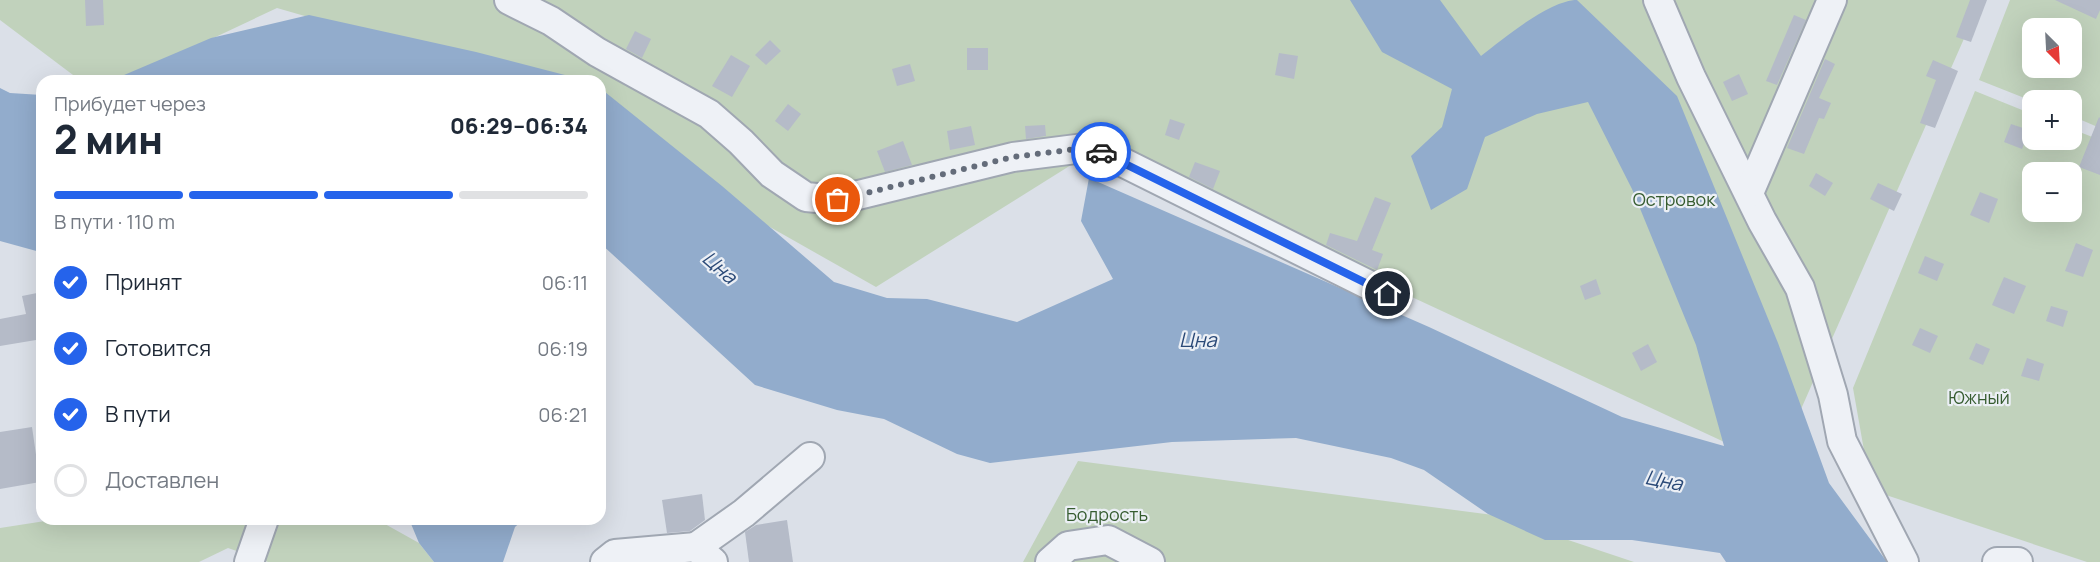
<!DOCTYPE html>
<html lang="ru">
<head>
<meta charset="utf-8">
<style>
	body { margin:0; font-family:Manrope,sans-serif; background:#f2f2f3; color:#1f2937; height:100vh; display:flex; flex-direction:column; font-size:22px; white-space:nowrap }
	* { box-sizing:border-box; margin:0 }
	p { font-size:20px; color:#747a83 }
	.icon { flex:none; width:33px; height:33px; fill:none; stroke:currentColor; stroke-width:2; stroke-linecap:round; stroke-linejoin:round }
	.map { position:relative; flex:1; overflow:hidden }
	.sheet { position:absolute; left:36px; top:75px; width:570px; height:450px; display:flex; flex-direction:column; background:#fff; border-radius:18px; box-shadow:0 6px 24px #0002 }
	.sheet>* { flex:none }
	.needle { width:39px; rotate:156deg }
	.buttons { position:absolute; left:2022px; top:18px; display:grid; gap:12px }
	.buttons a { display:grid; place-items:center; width:60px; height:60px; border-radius:12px; background:#fff; box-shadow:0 6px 24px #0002; font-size:30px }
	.pin { position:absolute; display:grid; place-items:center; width:51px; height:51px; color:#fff; margin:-26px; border:3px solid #fff; border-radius:50%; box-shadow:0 2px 6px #0007 }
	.courier { position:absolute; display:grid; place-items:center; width:60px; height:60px; margin:-30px; border:4px solid #2563eb; border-radius:50%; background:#fff; color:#222; box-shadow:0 2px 8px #0007 }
	.headline em { font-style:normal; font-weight:800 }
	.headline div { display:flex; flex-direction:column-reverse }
	.headline { display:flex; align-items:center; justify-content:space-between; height:102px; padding:0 18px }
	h1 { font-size:39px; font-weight:800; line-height:45px }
	.bar { display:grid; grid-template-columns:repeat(4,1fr); gap:9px 6px; align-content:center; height:72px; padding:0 18px }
	.bar i { height:8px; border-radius:4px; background:#e0e1e3 }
	.bar .current { background:#2563eb }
	.bar p { grid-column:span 4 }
	ol { padding:0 18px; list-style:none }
	li { display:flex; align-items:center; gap:18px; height:66px }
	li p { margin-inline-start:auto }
	li .icon { padding:6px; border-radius:50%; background:#2563eb; color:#fff; stroke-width:4 }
	li:last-child { color:#747a83 }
	li i { width:33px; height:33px; border:3px solid #e0e1e3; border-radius:50% }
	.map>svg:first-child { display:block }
</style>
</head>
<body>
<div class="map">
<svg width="2100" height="562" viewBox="0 0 2100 562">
	<rect width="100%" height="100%" fill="#dbe0e8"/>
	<g fill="#c1d2bc" fill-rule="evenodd">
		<polygon points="0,0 1981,0 1776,466 1095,150 876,287 600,131 600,81 511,81 492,70 277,8 122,81 81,81 0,20"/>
		<path d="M2010,0H2100V128L2072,116V100L2032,101L1979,80ZM2032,28H2072V68H2032Z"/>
		<path d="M1975,91L2032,114V140H2072V129L2100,140V562H2087L1871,490L1853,388ZM2032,172H2072V212H2032Z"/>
		<polygon points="1078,461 1493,515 1634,562 1023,562"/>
		<polygon points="58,519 376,519 419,543 434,562 268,562 228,548 199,562 0,562 0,528"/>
	</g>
	<g fill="#92accc">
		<path d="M1350,0H1440L1481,56C1504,38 1550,0 1577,0L1677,96L1778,343L1829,483L1887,562H1726L1720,553L1632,540H1545L1488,514L1424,470L1391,458L1296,438L1172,442L990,463L957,454L884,419L837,410L755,385L600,243V88L722,186L834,282L887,298L927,299L1017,322L1113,279L1081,221L1089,178L1429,327L1622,417L1724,446L1696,345L1632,189L1588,102L1537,114L1485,137L1467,189L1431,210L1411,156L1442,127L1452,89L1382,52Z"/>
		<polygon points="309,15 476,52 588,81 110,81 211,38"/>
		<polygon points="0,88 10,93 42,95 42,252 40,252 0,241"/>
		<polygon points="409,519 524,519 515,527 503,562 434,562 419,543"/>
	</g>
	<g fill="#b5bbc8">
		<polygon points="85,0 103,0 104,25 86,26"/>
		<polygon points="1970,0 1987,0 1971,42 1956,37"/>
		<polygon points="2055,0 2100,0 2100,10 2096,19"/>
		<polygon points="1794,15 1806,20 1777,85 1766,81"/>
		<polygon points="635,31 651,39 642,58 626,49"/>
		<polygon points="770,40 781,51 766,65 755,55"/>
		<rect x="967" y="48" width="21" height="22"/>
		<polygon points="1279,53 1298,56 1294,79 1275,75"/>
		<polygon points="731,55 750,66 732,97 712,86"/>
		<polygon points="1825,59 1835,64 1819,98 1831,103 1824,119 1819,118 1804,154 1787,148"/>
		<polygon points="1933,60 1958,71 1935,128 1920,123 1936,80 1926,76"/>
		<polygon points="910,64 915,81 897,86 892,69"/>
		<polygon points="1739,74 1748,94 1732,101 1723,82"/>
		<polygon points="788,104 801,114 788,131 775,121"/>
		<polygon points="2099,117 2100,118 2100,175 2079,167"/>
		<polygon points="1170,119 1185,124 1179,140 1165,135"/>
		<polygon points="2011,124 2029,130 2022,149 2004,142"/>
		<polygon points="1045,125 1046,136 1026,139 1025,126"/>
		<polygon points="971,126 975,145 950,150 947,131"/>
		<polygon points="903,141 912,165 885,172 877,151"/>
		<polygon points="1195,162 1220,171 1213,189 1189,177"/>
		<polygon points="1816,173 1833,183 1825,196 1809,186"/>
		<polygon points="1878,183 1902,194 1894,211 1870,199"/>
		<polygon points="1980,192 1998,199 1989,223 1970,215"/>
		<polygon points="1375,197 1391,203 1372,250 1383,254 1377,270 1326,245 1330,233 1357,241"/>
		<polygon points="2076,243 2093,250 2083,277 2065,271"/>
		<polygon points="1925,256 1944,264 1937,281 1918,273"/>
		<polygon points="2004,277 2026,286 2014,314 1992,305"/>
		<polygon points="1596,279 1601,294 1585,300 1580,286"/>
		<polygon points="42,292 42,339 0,346 0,319 26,314 22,296"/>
		<polygon points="2051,306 2068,311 2063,327 2046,321"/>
		<polygon points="1920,328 1938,336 1930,353 1912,345"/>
		<polygon points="1976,343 1990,349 1983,365 1969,359"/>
		<polygon points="1648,344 1657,362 1641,371 1632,353"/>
		<polygon points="2027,358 2044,364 2039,381 2021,376"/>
		<polygon points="32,427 40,482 0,489 0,432"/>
		<polygon points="702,494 705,520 690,531 667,533 662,500"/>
		<polygon points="787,520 793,562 749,562 745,532 756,525"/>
	</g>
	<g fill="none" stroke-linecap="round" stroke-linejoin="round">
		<g stroke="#a0a7b2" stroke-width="32">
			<g id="minor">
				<polyline points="509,0 551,21 597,52 709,114 741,142 772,174 806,197 838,200 1013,157 1092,147 1387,294"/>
				<polyline points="1658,0 1691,77 1762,221 1800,288 1833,395 1842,441 1904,562"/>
				<polyline points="1749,193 1832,0"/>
				<polyline points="696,547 744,513 810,457"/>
				<polyline points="249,562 264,519"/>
				<polyline points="605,562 615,554 696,547 713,562"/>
				<polyline points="1050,562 1068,546 1108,540 1150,562"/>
				<polyline points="1997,562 2018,562"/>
			</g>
		</g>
		<use href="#minor" stroke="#eef1f6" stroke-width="28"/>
	</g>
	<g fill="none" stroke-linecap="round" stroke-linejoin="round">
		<polyline stroke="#646c7a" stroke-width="6" stroke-dasharray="0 10.8" points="838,200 1013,157 1092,147 1101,152"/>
		<polyline stroke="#2563eb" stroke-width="8" points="1101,152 1388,294"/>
	</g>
	<g text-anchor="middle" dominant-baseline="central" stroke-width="4.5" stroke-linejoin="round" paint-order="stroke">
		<g font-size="18" fill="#365c30" stroke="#ebeff5">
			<text x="1674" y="199">Островок</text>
			<text x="1979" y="397">Южный</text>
			<text x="1107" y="514">Бодрость</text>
		</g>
		<g font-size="20" font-style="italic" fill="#2a4977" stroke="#ebeff5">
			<text transform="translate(720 267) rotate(41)">Цна</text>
			<text x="1198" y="339">Цна</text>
			<text transform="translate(1664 480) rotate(11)">Цна</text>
		</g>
	</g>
</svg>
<div class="buttons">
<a><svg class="needle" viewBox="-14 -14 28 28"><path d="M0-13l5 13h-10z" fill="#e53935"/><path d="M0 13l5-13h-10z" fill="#747a83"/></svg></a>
<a>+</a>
<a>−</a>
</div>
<div class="pin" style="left:838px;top:200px;background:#ea580c"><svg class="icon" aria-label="bag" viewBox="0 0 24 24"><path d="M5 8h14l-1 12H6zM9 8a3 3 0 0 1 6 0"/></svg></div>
<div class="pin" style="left:1388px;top:294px;background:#1f2937"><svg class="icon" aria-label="home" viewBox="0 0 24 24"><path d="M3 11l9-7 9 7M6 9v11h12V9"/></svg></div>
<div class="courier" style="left:1101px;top:152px"><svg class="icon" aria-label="car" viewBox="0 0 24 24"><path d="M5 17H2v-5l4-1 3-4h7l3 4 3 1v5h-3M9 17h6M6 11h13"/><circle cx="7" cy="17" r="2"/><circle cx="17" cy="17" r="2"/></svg></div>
<section class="sheet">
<div class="headline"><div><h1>2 мин</h1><p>Прибудет через</p></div><em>06:29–06:34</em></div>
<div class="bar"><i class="current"></i><i class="current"></i><i class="current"></i><i></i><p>В пути · 110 m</p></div>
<ol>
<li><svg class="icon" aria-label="check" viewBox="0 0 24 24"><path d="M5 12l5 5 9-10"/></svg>Принят<p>06:11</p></li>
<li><svg class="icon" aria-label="check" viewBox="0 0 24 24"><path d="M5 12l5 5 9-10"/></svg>Готовится<p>06:19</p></li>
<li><svg class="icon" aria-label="check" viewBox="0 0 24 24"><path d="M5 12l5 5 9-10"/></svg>В пути<p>06:21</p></li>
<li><i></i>Доставлен</li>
</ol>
</section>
</div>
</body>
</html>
